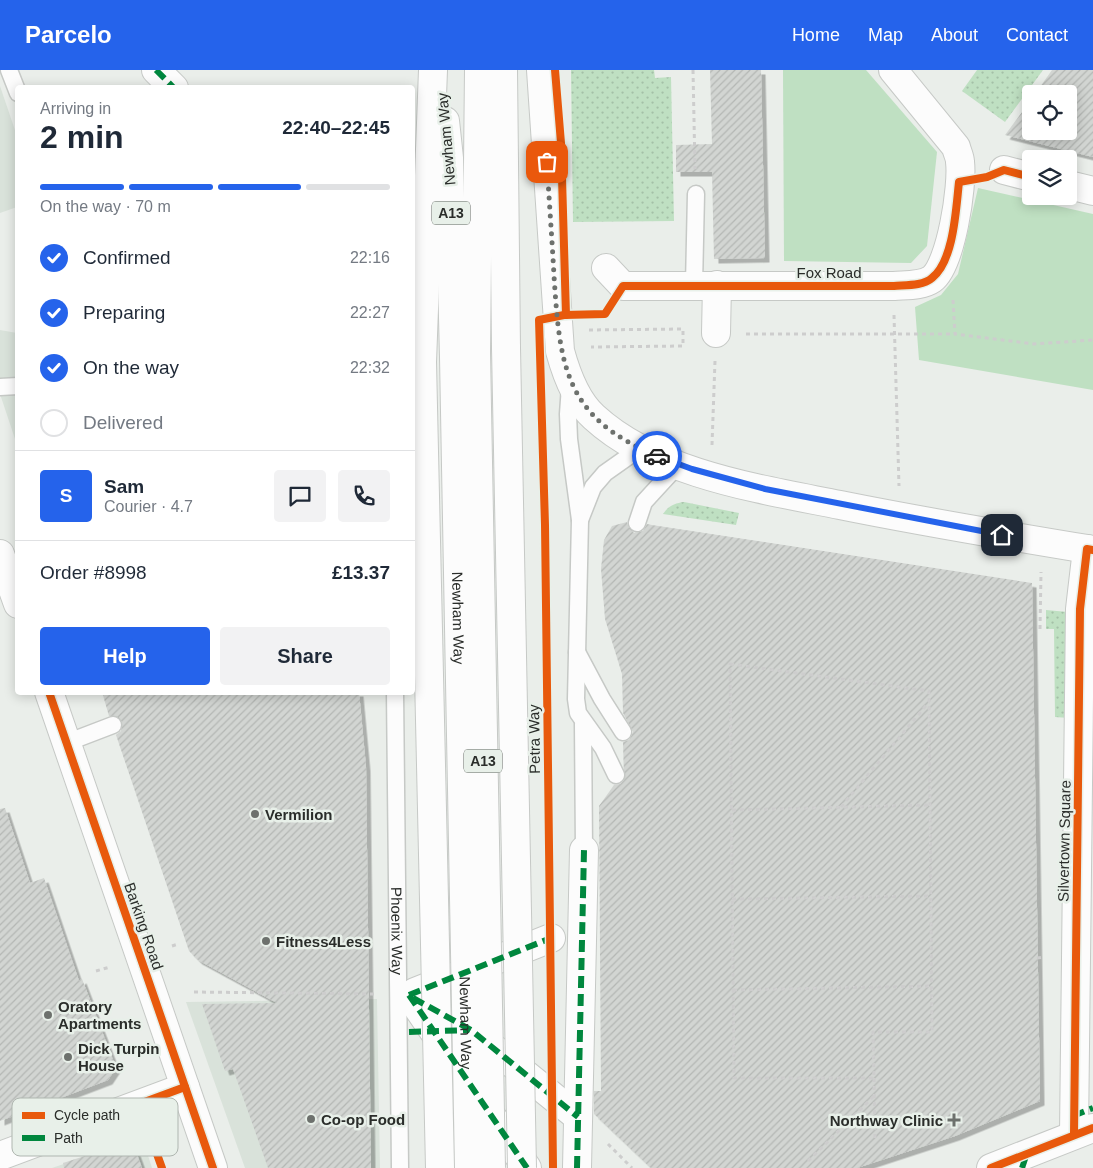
<!DOCTYPE html>
<html lang="en">
<head>
<meta charset="utf-8">
<style>
	body { margin:0; font-family:Helvetica,sans-serif; background:#f2f2f3; color:#1f2937; height:100vh; display:flex; flex-direction:column; font-size:19px; white-space:nowrap }
	* { box-sizing:border-box; margin:0 }
	p { font-size:16px; color:#747a83 }
	.icon { flex:none; width:28px; height:28px; fill:none; stroke:currentColor; stroke-width:2; stroke-linecap:round; stroke-linejoin:round }
	.map { position:relative; flex:1; overflow:hidden }
	.side { position:absolute; left:15px; top:15px; width:400px; height:610px; display:flex; flex-direction:column; background:#fff; border-radius:5px; box-shadow:0 2px 12px #0003 }
	.side>* { flex:none }
	.buttons { position:absolute; left:1022px; top:15px; display:grid; gap:10px }
	.buttons a { display:grid; place-items:center; width:55px; height:55px; border-radius:5px; background:#fff; box-shadow:0 2px 12px #0003; font-size:25px }
	.pin { position:absolute; display:grid; place-items:center; width:42px; height:42px; color:#fff; margin:-21px; border-radius:10px; box-shadow:0 2px 8px #0006 }
	.courier { position:absolute; display:grid; place-items:center; width:50px; height:50px; margin:-25px; border:4px solid #2563eb; border-radius:50%; background:#fff; color:#222; box-shadow:0 1px 6px #0007 }
	.overview em { font-style:normal; font-weight:700 }
	.overview div { display:flex; flex-direction:column-reverse }
	.overview { display:flex; align-items:center; justify-content:space-between; height:85px; padding:0 25px }
	h1 { font-size:32px; font-weight:700; line-height:38px }
	.bar { display:grid; grid-template-columns:repeat(4,1fr); gap:8px 5px; align-content:center; height:60px; padding:0 25px }
	.bar i { height:6px; border-radius:4px; background:#e0e1e3 }
	.bar .on { background:#2563eb }
	.bar p { grid-column:span 4 }
	.line { display:flex; align-items:center; gap:12px; padding:0 25px; border-top:1px solid #e0e1e3 }
	.line div { flex:1 }
	.round { display:grid; place-items:center; flex:none; width:52px; height:52px; border-radius:5px; background:#f2f2f3 }
	ol { padding:0 25px; list-style:none }
	li { display:flex; align-items:center; gap:15px; height:55px }
	li p { margin-inline-start:auto }
	li .icon { padding:5px; border-radius:50%; background:#2563eb; color:#fff; stroke-width:4 }
	li:last-child { color:#747a83 }
	li i { width:28px; height:28px; border:2px solid #e0e1e3; border-radius:50% }
	.primary-button { display:flex; gap:10px; margin-top:auto; padding:10px 25px }
	.primary-button a { flex:1; height:58px; border-radius:5px; background:#2563eb; color:#fff; font-size:20px; font-weight:700; line-height:58px; text-align:center }
	.primary-button a+a { background:#f2f2f3; color:#1f2937 }
	header { display:flex; align-items:center; gap:30px; box-sizing:border-box; height:70px; padding:0 25px; background:#2563eb; color:#fff }
	header strong { font-size:24px }
	nav { display:flex; gap:28px; margin-inline-start:auto; font-size:18px }
	.map>svg:first-child { display:block }
</style>
</head>
<body>
<header>
<strong>Parcelo</strong>
<nav><a>Home</a><a>Map</a><a>About</a><a>Contact</a></nav>
</header>
<div class="map">
<svg width="1093" height="1098" viewBox="0 0 1093 1098">
	<defs>
		<pattern id="grass-dots" width="8" height="8" patternUnits="userSpaceOnUse" patternTransform="scale(1.25)"><rect width="8" height="8" fill="#bfe0c2"/><path d="M2 2h.1M6 6h.1" fill="none" stroke="#a4c0a7" stroke-width="1.8" stroke-linecap="round"/></pattern>
		<pattern id="building-hatch" width="6" height="6" patternUnits="userSpaceOnUse" patternTransform="scale(1.25)"><rect width="6" height="6" fill="#d2d5d2"/><path d="M-1 1l2-2M0 6l6-6M5 7l2-2" fill="none" stroke="#b4b7b4"/></pattern>
		<filter id="shadow"><feDropShadow dx="4.5" dy="4.5" stdDeviation="0" flood-color="#0004"/></filter>
	</defs>
	<rect width="100%" height="100%" fill="#eaeeea"/>
	<g fill="#d9e2da">
		<polygon points="0,16 18,69 17,137 0,143"/>
		<polygon points="0,260 17,263 17,375 0,324"/>
		<polygon points="377,929 380,1098 245,1098 186,932"/>
		<polygon points="143,1070 152,1098 52,1098 125,1073"/>
	</g>
	<g fill="url(#grass-dots)">
		<polygon points="571,0 654,0 655,8 671,7 674,151 573,152"/>
		<polygon points="977,0 1043,0 1005,52 962,21"/>
		<path d="M684,432L739,443L736,455L663,444C668,436 675,433 684,432Z"/>
		<polygon points="1046,540 1068,542 1069,648 1055,647 1054,559 1046,559"/>
	</g>
	<g fill="#bfe0c2">
		<polygon points="783,0 866,0 937,82 927,176 911,193 784,191"/>
		<polygon points="978,118 1093,144 1093,320 919,290 915,237 941,225 958,204"/>
	</g>
	<g fill="url(#building-hatch)" filter="url(#shadow)">
		<polygon points="710,0 761,0 765,188 714,189 712,102 676,102 676,75 712,74"/>
		<polygon points="1052,0 1093,0 1093,87 1005,65 1031,30 1031,61 1069,61 1069,24 1035,24"/>
		<polygon points="627,452 629,459 634,463 643,461 647,454 652,455 1032,513 1040,1031 955,1066 857,1098 651,1098 594,1044 594,1021 601,1021 599,736 614,715 620,714 624,710 623,672 629,670 633,662 623,643 622,604 605,549 601,499 604,470 612,456"/>
		<polygon points="102,622 359,622 366,697 371,1098 268,1098 233,999 225,1001 202,934 277,933 198,890 189,881 116,665 121,661 122,652 119,647 109,646"/>
		<polygon points="5,738 30,813 44,808 79,911 82,909 116,998 108,1010 0,1051 0,739"/>
		<polygon points="125,1073 134,1076 142,1098 64,1098 63,1093"/>
	</g>
	<g fill="none" stroke-linecap="round" stroke-linejoin="round">
		<g stroke="#c6c9c6" stroke-width="19">
			<g id="lane">
				<polyline points="9,0 18,23"/>
				<polyline points="694,215 696,124"/>
				<polyline points="570,316 568,344 569,369 580,450 576,629 578,643 603,678 616,705"/>
				<polyline points="0,317 18,316"/>
				<polyline points="580,450 593,417 605,403 639,379"/>
				<polyline points="637,453 644,432 678,395"/>
				<polyline points="577,582 602,629 623,662"/>
				<path id="s1" d="M395,622L400,1098"/>
				<polyline points="583,654 584,780"/>
				<polyline points="66,673 113,655"/>
			</g>
		</g>
		<g stroke="#c6c9c6" stroke-width="30">
			<g id="street">
				<polyline points="156,0 174,18"/>
				<polyline points="1004,100 1031,107"/>
				<polyline points="1069,115 1093,121"/>
				<path d="M606,198L623,216H894C906,215 922,216 932,209C951,195 963,115 960,92C960,87 957,82 956,77L893,0"/>
				<polyline points="716,263 717,215"/>
				<polyline points="415,922 551,868"/>
				<polyline points="409,925 527,1098"/>
				<polyline points="418,931 471,960 578,1047"/>
				<polyline points="1074,1064 1080,539 1087,479"/>
				<polyline points="0,1086 185,1017"/>
				<polyline points="577,1098 584,780"/>
				<polyline points="991,1098 1093,1058"/>
			</g>
		</g>
		<g stroke="#c6c9c6" stroke-width="30">
			<path id="secondary" d="M541,0L560,281C566,303 576,331 594,347C656,404 760,419 840,435C924,452 1008,466 1093,480"/>
		</g>
		<g stroke="#c6c9c6" stroke-width="30">
			<g id="primary">
				<polyline points="0,484 18,534"/>
				<polyline points="49,622 213,1098"/>
			</g>
		</g>
		<g stroke="#c6c9c6" stroke-width="30">
			<g id="highway">
				<polyline points="503,0 506,278"/>
				<polyline points="445,51 449,88 454,287"/>
				<polyline points="476,283 479,0"/>
				<polyline points="422,292 433,0"/>
			</g>
		</g>
		<g stroke="#cdcdcd" stroke-width="3" stroke-dasharray="4 4" stroke-linecap="butt">
			<polyline points="693,0 695,99"/>
			<polyline points="953,230 955,264 1034,274 1093,270"/>
			<polyline points="894,245 899,416"/>
			<polyline points="589,260 683,259 683,276 591,277"/>
			<polyline points="746,264 955,264"/>
			<polyline points="712,375 715,291"/>
			<polyline points="1040,559 1041,502"/>
			<polygon points="730,594 929,621 932,962 873,962 874,1008 734,1008"/>
			<polyline points="841,737 929,632"/>
			<polyline points="732,740 930,735"/>
			<polyline points="732,829 931,826"/>
			<polyline points="172,876 178,874"/>
			<polyline points="1037,888 1044,887"/>
			<polyline points="96,901 110,897"/>
			<polyline points="733,920 932,916"/>
			<polyline points="194,922 374,924"/>
			<polyline points="874,1008 875,1070"/>
			<polyline points="608,1074 632,1098"/>
			<polyline points="808,1091 875,1025"/>
		</g>
		<use href="#lane" stroke="#fcfcfc" stroke-width="16"/>
		<use href="#street" stroke="#fcfcfc" stroke-width="28"/>
		<use href="#secondary" stroke="#fcfcfc" stroke-width="28"/>
		<use href="#primary" stroke="#fcfcfc" stroke-width="28"/>
		<use href="#highway" stroke="#fcfcfc" stroke-width="28"/>
		<g stroke="#c6c9c6" stroke-width="30" stroke-linecap="butt">
			<g id="highway-bridge">
				<polyline points="506,278 522,1098"/>
				<polyline points="476,283 491,1098"/>
				<path id="s2" d="M454,287L469,1098"/>
				<polyline points="422,292 440,1098"/>
			</g>
		</g>
		<use href="#highway-bridge" stroke="#fcfcfc" stroke-width="28"/>
		<g stroke="#00873e" stroke-width="6" stroke-dasharray="12 6" stroke-linecap="butt">
			<polyline points="156,0 174,18"/>
			<polyline points="409,925 527,1098"/>
			<polyline points="409,925 551,868"/>
			<polyline points="413,928 471,960 578,1047"/>
			<polyline points="409,962 469,960"/>
			<polyline points="1073,1046 1093,1038"/>
			<polyline points="577,1098 584,780"/>
			<polyline points="1022,1098 1027,1083"/>
		</g>
		<g stroke="#e8f0e9" stroke-width="11">
			<g id="cycleway">
				<polyline points="555,0 561,73 566,245"/>
				<polyline points="49,622 213,1098"/>
				<polyline points="1074,1064 1080,539 1087,479 1093,480"/>
				<polyline points="162,1098 139,1034 185,1017"/>
				<path d="M553,1098L545,455L539,250L564,245L605,244L623,216H894C906,215 923,216 932,208C954,191 956,138 959,112L987,107L1004,100L1031,107"/>
				<polyline points="991,1098 1093,1058"/>
			</g>
		</g>
		<use href="#cycleway" stroke="#e8590c" stroke-width="8"/>
	</g>
	<g fill="none" stroke-linecap="round" stroke-linejoin="round">
		<path stroke="#6d716d" stroke-width="5" stroke-dasharray="0 9" d="M547,92C549,130 552,168 554,206C560,296 564,347 657,386"/>
		<polyline stroke="#2563eb" stroke-width="6" points="657,386 692,399 765,419 1002,465"/>
	</g>
	<g fill="#6d716d" stroke="#e8f0e9" stroke-width="2">
		<circle cx="255" cy="744" r="5"/>
		<circle cx="266" cy="871" r="5"/>
		<circle cx="48" cy="945" r="5"/>
		<circle cx="68" cy="987" r="5"/>
		<circle cx="311" cy="1049" r="5"/>
		<path d="M951.5 1042.5h5v5h5v5h-5v5h-5v-5h-5v-5h5z"/>
	</g>
	<g text-anchor="middle" dominant-baseline="central" stroke-width="5" stroke-linejoin="round" paint-order="stroke">
		<g fill="#e8f0e9" stroke="#636863" stroke-width="1">
			<rect x="432" y="131.5" width="38" height="23" rx="4"/>
			<rect x="464" y="679.5" width="38" height="23" rx="4"/>
		</g>
		<g font-size="14" font-weight="bold" fill="#2a2d2a">
			<text x="451" y="143">A13</text>
			<text x="483" y="691">A13</text>
		</g>
		<g font-size="15" fill="#2a2d2a" stroke="#e8f0e9">
			<text transform="translate(446 69) rotate(-95)">Newham Way</text>
			<text x="829" y="202">Fox Road</text>
			<text stroke="none"><textPath href="#s2" startOffset="261">Newham Way</textPath></text>
			<text transform="translate(534 669) rotate(-91)">Petra Way</text>
			<text transform="translate(1064 771) rotate(-89)">Silvertown Square</text>
			<text transform="translate(144 856) rotate(71)">Barking Road</text>
			<text stroke="none"><textPath href="#s1" startOffset="239">Phoenix Way</textPath></text>
			<text stroke="none"><textPath href="#s2" startOffset="666">Newham Way</textPath></text>
		</g>
		<g font-size="15" font-weight="bold" fill="#2a2d2a" stroke="#e8f0e9" text-anchor="start">
			<text x="265" y="744">Vermilion</text>
			<text x="276" y="871">Fitness4Less</text>
			<text x="58" y="936">Oratory<tspan x="58" dy="17">Apartments</tspan></text>
			<text x="78" y="978">Dick Turpin<tspan x="78" dy="17">House</tspan></text>
			<text x="321" y="1049">Co-op Food</text>
			<text x="943" y="1050" text-anchor="end">Northway Clinic</text>
		</g>
	</g>
	<rect x="12" y="1028" width="166" height="58" rx="8" fill="#e8f0e9" stroke="#afb6b0" stroke-width="1"/>
	<rect x="22" y="1042" width="23" height="7" fill="#e8590c"/>
	<rect x="22" y="1065" width="23" height="6" fill="#00873e"/>
	<g font-size="14" fill="#2a2d2a">
		<text x="54" y="1050">Cycle path</text>
		<text x="54" y="1073">Path</text>
	</g>
</svg>
<div class="buttons">
<a><svg class="icon" aria-label="locate" viewBox="0 0 24 24"><circle cx="12" cy="12" r="6"/><path d="M12 2v4M12 18v4M2 12h4M18 12h4"/></svg></a>
<a><svg class="icon" aria-label="layers" viewBox="0 0 24 24"><path d="M12 4l9 5-9 5-9-5zM3 14l9 5 9-5"/></svg></a>
</div>
<div class="pin" style="left:547px;top:92px;background:#ea580c"><svg class="icon" aria-label="bag" viewBox="0 0 24 24"><path d="M5 8h14l-1 12H6zM9 8a3 3 0 0 1 6 0"/></svg></div>
<div class="pin" style="left:1002px;top:465px;background:#1f2937"><svg class="icon" aria-label="home" viewBox="0 0 24 24"><path d="M3 11l9-7 9 7M6 9v11h12V9"/></svg></div>
<div class="courier" style="left:657px;top:386px"><svg class="icon" aria-label="car" viewBox="0 0 24 24"><path d="M5 17H2v-5l4-1 3-4h7l3 4 3 1v5h-3M9 17h6M6 11h13"/><circle cx="7" cy="17" r="2"/><circle cx="17" cy="17" r="2"/></svg></div>
<section class="side">
<div class="overview"><div><h1>2 min</h1><p>Arriving in</p></div><em>22:40–22:45</em></div>
<div class="bar"><i class="on"></i><i class="on"></i><i class="on"></i><i></i><p>On the way · 70 m</p></div>
<ol>
<li><svg class="icon" aria-label="check" viewBox="0 0 24 24"><path d="M5 12l5 5 9-10"/></svg>Confirmed<p>22:16</p></li>
<li><svg class="icon" aria-label="check" viewBox="0 0 24 24"><path d="M5 12l5 5 9-10"/></svg>Preparing<p>22:27</p></li>
<li><svg class="icon" aria-label="check" viewBox="0 0 24 24"><path d="M5 12l5 5 9-10"/></svg>On the way<p>22:32</p></li>
<li><i></i>Delivered</li>
</ol>
<div class="line" style="height:90px"><b class="round" style="background:#2563eb;color:#fff">S</b><div><b>Sam</b><p>Courier · 4.7</p></div><a class="round"><svg class="icon" aria-label="chat" viewBox="0 0 24 24"><path d="M4 5h16v11H9l-5 4z"/></svg></a><a class="round"><svg class="icon" aria-label="phone" viewBox="0 0 24 24"><path d="M5 4h4l2 5-3 2q2 4 5 5l2-3 5 2v4C11 20 4 13 5 4z"/></svg></a></div>
<div class="line" style="height:65px"><div>Order #8998</div><b>£13.37</b></div>
<div class="primary-button"><a>Help</a><a>Share</a></div>
</section>
</div>
</body>
</html>
